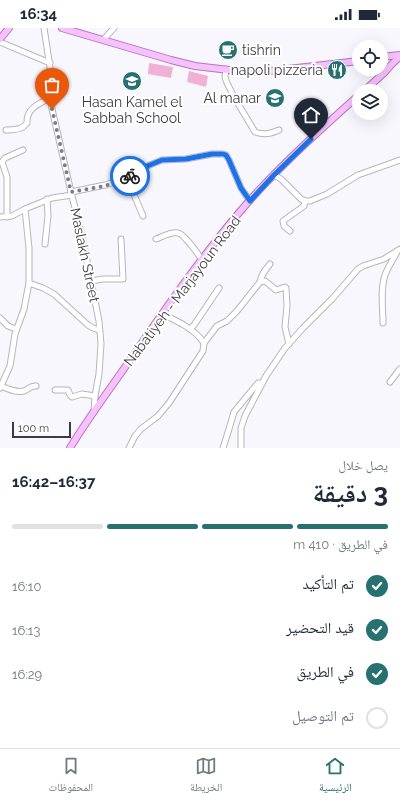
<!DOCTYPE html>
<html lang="ar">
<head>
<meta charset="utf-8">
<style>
	body { margin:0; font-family:Raleway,"Noto Naskh Arabic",sans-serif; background:#f2f2f3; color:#1f2937; direction:rtl; height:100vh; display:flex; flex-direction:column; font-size:15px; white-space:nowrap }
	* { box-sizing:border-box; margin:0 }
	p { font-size:13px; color:#747a83 }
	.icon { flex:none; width:22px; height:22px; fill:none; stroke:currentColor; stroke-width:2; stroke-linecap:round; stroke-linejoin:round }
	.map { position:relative; height:420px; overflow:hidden; direction:ltr }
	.details { display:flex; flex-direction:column; background:#fff; flex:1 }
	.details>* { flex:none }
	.buttons { position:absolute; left:352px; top:12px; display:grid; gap:8px }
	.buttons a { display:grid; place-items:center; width:36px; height:36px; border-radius:50%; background:#fff; box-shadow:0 4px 16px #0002; font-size:20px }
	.scale { position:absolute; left:12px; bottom:10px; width:59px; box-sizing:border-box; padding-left:4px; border:2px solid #3d3b41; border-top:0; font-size:11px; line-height:14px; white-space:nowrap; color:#3d3b41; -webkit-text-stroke:3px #fff; paint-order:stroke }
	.pin { position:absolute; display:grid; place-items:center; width:34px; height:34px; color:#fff; margin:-41px -17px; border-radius:50% 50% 50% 0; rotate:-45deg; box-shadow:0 0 4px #0007 }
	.pin .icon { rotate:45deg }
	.courier { position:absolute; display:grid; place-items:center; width:40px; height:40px; margin:-20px; border:3px solid #1a73e8; border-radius:50%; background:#fff; color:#222; box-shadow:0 1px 5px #0007 }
	.summary em { font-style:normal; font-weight:700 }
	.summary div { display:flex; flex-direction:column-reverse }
	.summary { display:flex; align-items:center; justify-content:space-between; height:68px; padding:0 12px }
	h1 { font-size:26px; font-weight:700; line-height:30px }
	.bar { display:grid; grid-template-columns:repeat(4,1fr); gap:6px 4px; align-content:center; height:48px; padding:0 12px }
	.bar i { height:5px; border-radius:3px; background:#e0e1e3 }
	.bar .current { background:#277271 }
	.bar p { grid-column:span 4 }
	ol { padding:0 12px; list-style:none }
	li { display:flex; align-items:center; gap:12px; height:44px }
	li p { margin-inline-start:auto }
	li .icon { padding:4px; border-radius:50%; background:#277271; color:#fff; stroke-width:4 }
	li:last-child { color:#747a83 }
	li i { width:22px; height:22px; border:2px solid #e0e1e3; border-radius:50% }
	.status { display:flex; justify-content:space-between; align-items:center; height:28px; padding:0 20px; background:#fff; direction:ltr }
	.status svg { height:11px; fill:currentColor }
	.menu { display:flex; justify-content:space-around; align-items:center; height:56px; border-top:1px solid #e0e1e3; background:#fff; font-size:11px; color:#747a83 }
	.menu a { display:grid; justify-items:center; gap:2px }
	.menu .current { color:#277271 }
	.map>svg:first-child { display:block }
</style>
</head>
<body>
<div class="status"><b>16:34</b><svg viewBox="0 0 49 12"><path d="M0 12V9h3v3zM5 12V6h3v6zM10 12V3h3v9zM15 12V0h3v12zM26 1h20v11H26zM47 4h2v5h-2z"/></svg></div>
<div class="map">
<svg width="400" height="420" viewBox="0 0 400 420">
	<rect width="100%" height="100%" fill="#f9f7fe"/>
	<g fill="#f0b1d4">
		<polygon points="149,35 173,39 171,50 148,46"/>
		<polygon points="189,43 208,48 206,59 187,54"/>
	</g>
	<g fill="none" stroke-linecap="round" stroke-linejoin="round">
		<g stroke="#b8b3c2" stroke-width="7">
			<g id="minor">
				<polyline points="44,0 50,39 51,50 50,61 52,81 71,164 82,208 99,293 101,316 99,346 95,368 94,384"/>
				<polyline points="103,12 114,0"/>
				<polyline points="0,14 50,35"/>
				<path d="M226,41L225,49L227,55L234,69L255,104C264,107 270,106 279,102"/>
				<path d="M6,102C14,101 21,103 27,95C26,81 38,76 50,70"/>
				<polyline points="274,147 281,151 301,171 305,173 310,173 327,166 358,147 400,132"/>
				<polyline points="127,150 140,141 162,132 186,131 212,126 223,126 226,127 229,132 241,160 250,173"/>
				<polyline points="71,164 105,157 127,150 143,188"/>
				<polyline points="0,189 12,188 25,181"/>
				<polyline points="7,189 7,149 2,134 5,130 23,122"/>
				<polyline points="290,203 284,198 283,193 304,178 305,173"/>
				<path d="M156,211C162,209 171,203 178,205C184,206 198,226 202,232"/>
				<polyline points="45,216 48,188 47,171"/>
				<polyline points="91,253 103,251 123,251 121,211"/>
				<path d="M260,254C261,247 265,242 270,236"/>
				<polyline points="29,255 43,260 54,266 88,297 93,300 99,302"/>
				<path d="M162,286C177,293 195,301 204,315"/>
				<polyline points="0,290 8,298 16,301"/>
				<path d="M383,295C383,280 380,262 385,247C388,239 393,232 397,224"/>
				<polyline points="190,301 194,297 219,260"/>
				<polyline points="390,354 400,341"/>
				<path d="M1,358C8,361 16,365 24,363C29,361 31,357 36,358"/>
				<polyline points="0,360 10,338 15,306 24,281 29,255 29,220 25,181 52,170 72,167"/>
				<polyline points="55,362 68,362 70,367 72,369 82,366 95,368"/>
				<polyline points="129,420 135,408 141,401 158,388 169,375 203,323 204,315 217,298 227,293 237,283 260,254 265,253 276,262 285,259 286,260 287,278 285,299 289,316"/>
				<polyline points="223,420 229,401 234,384 239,378 258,355 262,355"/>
				<polyline points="241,420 241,400 245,388 266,348 285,320 303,300 333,270 358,241 363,238 384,231 400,221"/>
			</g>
		</g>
		<g stroke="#b377bb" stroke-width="8">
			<g id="major">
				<polyline points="62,0 171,32 195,38 246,44 270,43 359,33"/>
				<polyline points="0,11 9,0"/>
				<polyline points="381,29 400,27"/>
				<polyline points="364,63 385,44 390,38 400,28"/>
				<path d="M70,420C88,390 110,361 130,332C167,278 206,222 250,172C283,135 321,101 359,67"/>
			</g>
		</g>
		<use href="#minor" stroke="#fff" stroke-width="5"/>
		<use href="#major" stroke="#f7c1fe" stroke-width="6"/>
	</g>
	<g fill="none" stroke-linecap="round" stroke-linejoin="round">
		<polyline stroke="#7f7d83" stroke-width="4" stroke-dasharray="0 7.2" points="52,81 71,164 105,158 127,150 130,148"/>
		<polyline stroke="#1a73e8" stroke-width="5" points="130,148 140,141 162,132 186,131 212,126 223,126 226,127 229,132 241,160 250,173 274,147 311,111"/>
	</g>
	<defs>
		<g id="cafe-disc" transform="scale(1)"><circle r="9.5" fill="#277271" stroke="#fff"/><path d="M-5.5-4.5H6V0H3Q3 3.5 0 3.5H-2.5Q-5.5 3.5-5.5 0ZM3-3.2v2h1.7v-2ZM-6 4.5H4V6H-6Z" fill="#fff"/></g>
		<g id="restaurant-disc" transform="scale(1)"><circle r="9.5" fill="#277271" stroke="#fff"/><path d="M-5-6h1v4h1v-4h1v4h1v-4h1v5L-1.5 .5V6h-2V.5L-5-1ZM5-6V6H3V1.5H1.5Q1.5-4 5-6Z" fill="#fff"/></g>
		<g id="school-disc" transform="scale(1)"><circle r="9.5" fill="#277271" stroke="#fff"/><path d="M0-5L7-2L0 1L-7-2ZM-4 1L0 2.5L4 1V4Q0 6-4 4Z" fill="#fff"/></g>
		<g id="university-disc" transform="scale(1)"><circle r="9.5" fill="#277271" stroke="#fff"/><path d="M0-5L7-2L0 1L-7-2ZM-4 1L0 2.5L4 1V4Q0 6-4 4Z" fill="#fff"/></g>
	</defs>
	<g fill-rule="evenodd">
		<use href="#cafe-disc" x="228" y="22"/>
		<use href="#restaurant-disc" x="337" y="42"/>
		<use href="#school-disc" x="132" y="53"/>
		<use href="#university-disc" x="275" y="70"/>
	</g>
	<g text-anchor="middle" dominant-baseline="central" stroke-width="4" stroke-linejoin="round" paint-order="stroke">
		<g font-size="14" fill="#3d3b41" stroke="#fff" text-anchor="end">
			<text x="242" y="22" text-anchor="start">tishrin</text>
			<text x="323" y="42">napoli pizzeria</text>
			<text x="261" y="70">Al manar</text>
			<text x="132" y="74" text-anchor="middle">Hasan Kamel el<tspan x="132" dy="16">Sabbah School</tspan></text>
		</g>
		<g font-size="14" fill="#3d3b41" stroke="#fff">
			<text transform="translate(85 227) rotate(78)">Maslakh Street</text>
			<text transform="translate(182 263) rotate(-53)">Nabatiyeh - Marjayoun Road</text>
		</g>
	</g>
</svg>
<div class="buttons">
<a><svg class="icon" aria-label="locate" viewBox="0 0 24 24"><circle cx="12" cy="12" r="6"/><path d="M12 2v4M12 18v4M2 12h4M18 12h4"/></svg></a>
<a><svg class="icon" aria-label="layers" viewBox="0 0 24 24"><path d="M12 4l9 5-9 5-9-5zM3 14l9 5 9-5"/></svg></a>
</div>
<div class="scale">100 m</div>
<div class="pin" style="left:52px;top:81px;background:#ea580c"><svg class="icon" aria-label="bag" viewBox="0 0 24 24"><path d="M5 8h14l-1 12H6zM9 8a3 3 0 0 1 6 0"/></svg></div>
<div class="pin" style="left:311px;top:111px;background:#1f2937"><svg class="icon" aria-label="home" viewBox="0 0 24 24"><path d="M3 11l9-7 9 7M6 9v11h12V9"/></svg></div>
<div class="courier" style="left:130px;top:148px"><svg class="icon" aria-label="bike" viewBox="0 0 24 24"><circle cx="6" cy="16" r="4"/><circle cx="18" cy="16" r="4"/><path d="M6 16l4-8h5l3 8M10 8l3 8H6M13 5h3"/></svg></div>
</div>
<section class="details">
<div class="summary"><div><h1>3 دقيقة</h1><p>يصل خلال</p></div><em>16:37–16:42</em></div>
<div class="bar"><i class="current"></i><i class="current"></i><i class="current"></i><i></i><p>في الطريق · 410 m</p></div>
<ol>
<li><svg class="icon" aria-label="check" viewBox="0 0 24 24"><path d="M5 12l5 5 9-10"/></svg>تم التأكيد<p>16:10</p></li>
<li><svg class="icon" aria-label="check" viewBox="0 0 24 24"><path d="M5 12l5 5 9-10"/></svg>قيد التحضير<p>16:13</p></li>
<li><svg class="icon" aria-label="check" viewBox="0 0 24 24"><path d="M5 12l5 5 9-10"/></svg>في الطريق<p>16:29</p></li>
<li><i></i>تم التوصيل</li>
</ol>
</section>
<nav class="menu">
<a class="current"><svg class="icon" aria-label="home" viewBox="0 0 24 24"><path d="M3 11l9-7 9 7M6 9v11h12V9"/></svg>الرئيسية</a>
<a><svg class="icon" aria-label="map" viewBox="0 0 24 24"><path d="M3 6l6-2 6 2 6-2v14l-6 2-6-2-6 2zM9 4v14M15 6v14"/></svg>الخريطة</a>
<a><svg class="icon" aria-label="saved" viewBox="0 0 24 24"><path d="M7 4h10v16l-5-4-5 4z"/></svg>المحفوظات</a>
</nav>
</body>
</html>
